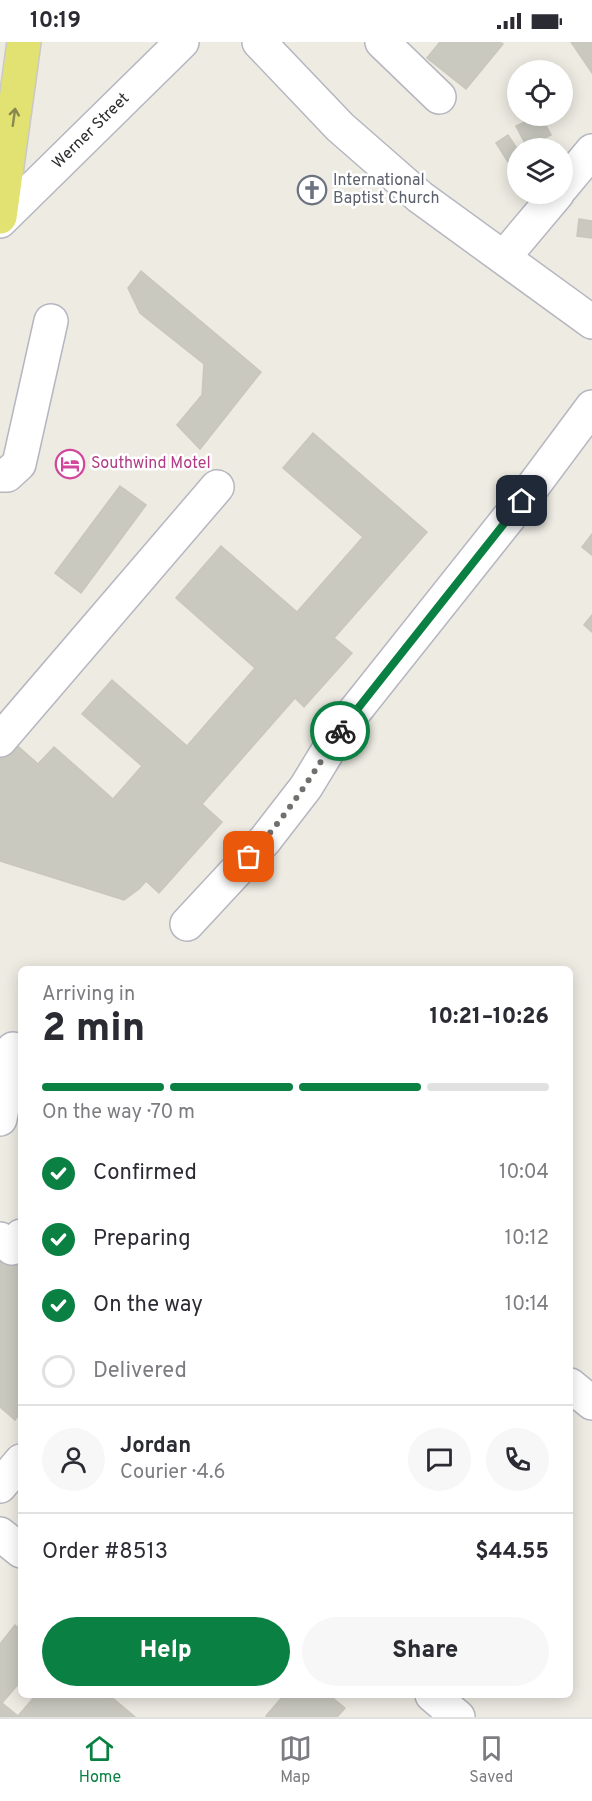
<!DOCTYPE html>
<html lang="en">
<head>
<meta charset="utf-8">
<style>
	body { margin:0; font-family:Overpass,sans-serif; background:#f7f7f7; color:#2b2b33; height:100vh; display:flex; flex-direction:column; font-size:22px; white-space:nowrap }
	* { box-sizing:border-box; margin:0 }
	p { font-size:20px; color:#7c7c81 }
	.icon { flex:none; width:33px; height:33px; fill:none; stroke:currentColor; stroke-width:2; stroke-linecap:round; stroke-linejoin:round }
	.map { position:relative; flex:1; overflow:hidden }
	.drawer { position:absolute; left:18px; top:924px; width:555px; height:732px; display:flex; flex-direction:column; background:#fff; border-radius:9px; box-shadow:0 3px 15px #0003 }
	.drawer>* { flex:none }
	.controls { position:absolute; left:507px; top:18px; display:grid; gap:12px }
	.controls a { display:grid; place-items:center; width:66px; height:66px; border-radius:50%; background:#fff; box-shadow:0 3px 15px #0003; font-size:30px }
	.pin { position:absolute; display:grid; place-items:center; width:51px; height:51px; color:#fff; margin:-26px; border-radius:12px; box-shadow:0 3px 9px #0006 }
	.courier { position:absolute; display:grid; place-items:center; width:60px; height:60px; margin:-30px; border:4px solid #0b8043; border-radius:50%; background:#fff; color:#222; box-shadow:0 2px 8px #0007 }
	.head em { font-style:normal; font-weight:800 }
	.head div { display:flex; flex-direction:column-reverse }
	.head { display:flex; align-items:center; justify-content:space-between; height:102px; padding:0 24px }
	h1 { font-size:39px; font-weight:800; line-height:45px }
	.bar { display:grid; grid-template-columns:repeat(4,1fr); gap:9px 6px; align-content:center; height:72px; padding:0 24px }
	.bar i { height:8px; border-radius:4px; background:#e1e1e2 }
	.bar .current { background:#0b8043 }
	.bar p { grid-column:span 4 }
	.line { display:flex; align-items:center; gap:15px; padding:0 24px; border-top:2px solid #e1e1e2 }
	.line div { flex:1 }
	.round { display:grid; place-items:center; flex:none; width:63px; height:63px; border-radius:32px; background:#f7f7f7 }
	ol { padding:0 24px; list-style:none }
	li { display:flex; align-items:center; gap:18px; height:66px }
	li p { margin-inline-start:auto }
	li .icon { padding:6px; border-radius:50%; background:#0b8043; color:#fff; stroke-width:4 }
	li:last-child { color:#7c7c81 }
	li i { width:33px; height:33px; border:3px solid #e1e1e2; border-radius:50% }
	.primary-button { display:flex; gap:12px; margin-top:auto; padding:12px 24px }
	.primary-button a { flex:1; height:69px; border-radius:36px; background:#0b8043; color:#fff; font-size:24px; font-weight:800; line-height:69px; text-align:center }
	.primary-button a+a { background:#f7f7f7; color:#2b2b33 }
	.status { display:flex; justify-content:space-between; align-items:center; height:42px; padding:0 30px; background:#fff; direction:ltr }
	.status svg { height:16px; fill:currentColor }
	.tabs { display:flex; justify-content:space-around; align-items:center; height:84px; border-top:2px solid #e1e1e2; background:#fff; font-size:16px; color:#7c7c81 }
	.tabs a { display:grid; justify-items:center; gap:3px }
	.tabs .current { color:#0b8043 }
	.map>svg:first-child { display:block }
</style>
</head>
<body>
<div class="status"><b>10:19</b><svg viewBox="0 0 49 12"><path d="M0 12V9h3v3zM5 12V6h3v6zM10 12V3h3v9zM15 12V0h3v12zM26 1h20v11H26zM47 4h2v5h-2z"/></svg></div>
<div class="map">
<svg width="592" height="1675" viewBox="0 0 592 1675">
	<rect width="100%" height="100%" fill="#edebe2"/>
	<g fill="#cac9c0" stroke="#c9c7bc" stroke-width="1.5">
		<polygon points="440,0 500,0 503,2 466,47 427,16"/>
		<polygon points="571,0 592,0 592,31"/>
		<polygon points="538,74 541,74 551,93 527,105 516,84"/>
		<polygon points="508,93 518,108 517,134 496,101"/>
		<polygon points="579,177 592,179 592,196 577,194"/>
		<polygon points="141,229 261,330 200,407 177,383 202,353 204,322 140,271 128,246"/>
		<polygon points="313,391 427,490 334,596 352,611 304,665 295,656 202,762 222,780 159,851 146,839 139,847 124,858 0,819 0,712 12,699 38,722 54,705 113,757 142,724 82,672 112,638 187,704 255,626 176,556 221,504 297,570 363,495 283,426"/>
		<polygon points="120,444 146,463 81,551 55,531"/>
		<polygon points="592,492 592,513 582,505"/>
		<polygon points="592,573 592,590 584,583"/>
		<polygon points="7,1213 21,1224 21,1370 15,1378 0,1365 0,1220"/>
		<polygon points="15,1583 21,1588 21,1639 2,1661 18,1674 36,1653 109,1653 135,1675 0,1675 0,1602"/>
		<polygon points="284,1653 329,1653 345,1666 337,1675 268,1675 266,1674"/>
	</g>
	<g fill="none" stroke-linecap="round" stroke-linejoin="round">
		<g stroke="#b6b6c0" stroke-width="36">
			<g id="minor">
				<polyline points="259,0 340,85 420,155 592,280"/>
				<polyline points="382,0 439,55"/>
				<polyline points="562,145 592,109"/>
				<path id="s1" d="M0,179L182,0"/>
				<polyline points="504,215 557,152"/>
				<polyline points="0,433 7,433 19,422 51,279"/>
				<polyline points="0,698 217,445"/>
				<polyline points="187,882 265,798 306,745 343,684 522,459 592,365"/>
				<polyline points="0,1077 13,1007 21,1008"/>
				<polyline points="0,1197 12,1206 21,1194"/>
				<polyline points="570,1343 592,1361"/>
				<polyline points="0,1444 21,1419"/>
				<polyline points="0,1492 21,1509"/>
				<polyline points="432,1653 458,1675"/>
			</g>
		</g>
		<g stroke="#c9c9c9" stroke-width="36">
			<polyline id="major" points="0,175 24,0"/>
		</g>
		<use href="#minor" stroke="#fff" stroke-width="33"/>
		<use href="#major" stroke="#e2e272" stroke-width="33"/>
	</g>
	<defs><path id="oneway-shaft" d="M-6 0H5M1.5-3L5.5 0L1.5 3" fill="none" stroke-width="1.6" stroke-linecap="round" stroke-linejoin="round" transform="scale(1.5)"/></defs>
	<use stroke="#888850" href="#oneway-shaft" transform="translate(14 75) rotate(-82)"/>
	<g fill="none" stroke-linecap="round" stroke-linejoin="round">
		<path stroke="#71706d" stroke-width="6" stroke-dasharray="0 10.8" d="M249,815C285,776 313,733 340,689"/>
		<polyline stroke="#0b8043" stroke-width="8" points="340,689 522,459"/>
	</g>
	<defs>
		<g id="church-ring" transform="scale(1.5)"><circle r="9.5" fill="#fff" stroke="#6b7280" stroke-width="1.5"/><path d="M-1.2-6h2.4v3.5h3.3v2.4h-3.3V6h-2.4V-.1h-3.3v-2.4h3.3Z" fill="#6b7280"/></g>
		<g id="hotel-ring" transform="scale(1.5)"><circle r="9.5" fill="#fff" stroke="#d1479c" stroke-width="1.5"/><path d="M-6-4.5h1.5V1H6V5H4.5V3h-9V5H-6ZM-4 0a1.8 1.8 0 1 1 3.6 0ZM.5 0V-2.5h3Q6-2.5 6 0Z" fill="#d1479c"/></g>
	</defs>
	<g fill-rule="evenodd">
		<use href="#church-ring" x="312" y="148"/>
		<use href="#hotel-ring" x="70" y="422"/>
	</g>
	<g text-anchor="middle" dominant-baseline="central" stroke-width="5" stroke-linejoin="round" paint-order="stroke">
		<g font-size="16" fill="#2e2e2e" stroke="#fff">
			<text stroke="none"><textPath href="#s1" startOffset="128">Werner Street</textPath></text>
		</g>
		<g font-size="16" fill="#5b616d" stroke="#fff" text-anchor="start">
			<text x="333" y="139">International<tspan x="333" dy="18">Baptist Church</tspan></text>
		</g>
		<g font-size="16" fill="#b23c85" stroke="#fff" text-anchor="start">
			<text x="91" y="422">Southwind Motel</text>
		</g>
	</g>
</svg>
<div class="controls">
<a><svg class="icon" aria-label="locate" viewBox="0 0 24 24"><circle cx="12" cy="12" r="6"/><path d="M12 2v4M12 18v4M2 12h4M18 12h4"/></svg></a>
<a><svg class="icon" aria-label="layers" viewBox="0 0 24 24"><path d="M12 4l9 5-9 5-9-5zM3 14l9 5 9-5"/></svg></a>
</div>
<div class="pin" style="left:249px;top:815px;background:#ea580c"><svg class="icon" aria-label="bag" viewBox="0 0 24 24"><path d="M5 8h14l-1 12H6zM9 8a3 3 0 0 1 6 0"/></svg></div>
<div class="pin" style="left:522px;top:459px;background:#1f2937"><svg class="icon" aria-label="home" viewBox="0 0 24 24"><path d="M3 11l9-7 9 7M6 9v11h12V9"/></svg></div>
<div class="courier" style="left:340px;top:689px"><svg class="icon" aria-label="bike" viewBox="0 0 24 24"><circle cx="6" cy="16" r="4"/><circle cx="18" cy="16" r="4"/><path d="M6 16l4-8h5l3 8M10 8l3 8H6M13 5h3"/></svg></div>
<section class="drawer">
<div class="head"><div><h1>2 min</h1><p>Arriving in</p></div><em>10:21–10:26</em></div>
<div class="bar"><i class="current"></i><i class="current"></i><i class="current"></i><i></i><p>On the way · 70 m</p></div>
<ol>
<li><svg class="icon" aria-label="check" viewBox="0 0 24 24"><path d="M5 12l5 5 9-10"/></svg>Confirmed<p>10:04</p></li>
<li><svg class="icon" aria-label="check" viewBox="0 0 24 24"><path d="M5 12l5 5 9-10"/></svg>Preparing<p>10:12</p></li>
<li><svg class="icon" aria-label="check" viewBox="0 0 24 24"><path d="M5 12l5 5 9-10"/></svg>On the way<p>10:14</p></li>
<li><i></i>Delivered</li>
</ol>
<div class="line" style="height:108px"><a class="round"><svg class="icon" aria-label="person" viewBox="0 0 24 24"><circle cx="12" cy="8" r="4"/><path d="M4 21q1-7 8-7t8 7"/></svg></a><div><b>Jordan</b><p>Courier · 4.6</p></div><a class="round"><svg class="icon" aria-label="chat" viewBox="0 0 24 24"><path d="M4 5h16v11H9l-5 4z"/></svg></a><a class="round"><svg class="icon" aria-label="phone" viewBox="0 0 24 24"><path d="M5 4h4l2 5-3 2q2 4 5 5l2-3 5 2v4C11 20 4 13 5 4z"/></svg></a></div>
<div class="line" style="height:78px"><div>Order #8513</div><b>$44.55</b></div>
<div class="primary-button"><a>Help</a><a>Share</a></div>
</section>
</div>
<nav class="tabs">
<a class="current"><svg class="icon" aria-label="home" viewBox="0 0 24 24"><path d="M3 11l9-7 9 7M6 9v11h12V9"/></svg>Home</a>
<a><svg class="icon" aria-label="map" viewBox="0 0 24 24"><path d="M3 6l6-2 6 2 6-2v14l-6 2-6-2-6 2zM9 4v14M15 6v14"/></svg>Map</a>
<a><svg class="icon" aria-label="saved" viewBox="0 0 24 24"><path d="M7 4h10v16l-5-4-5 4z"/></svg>Saved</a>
</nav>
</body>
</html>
